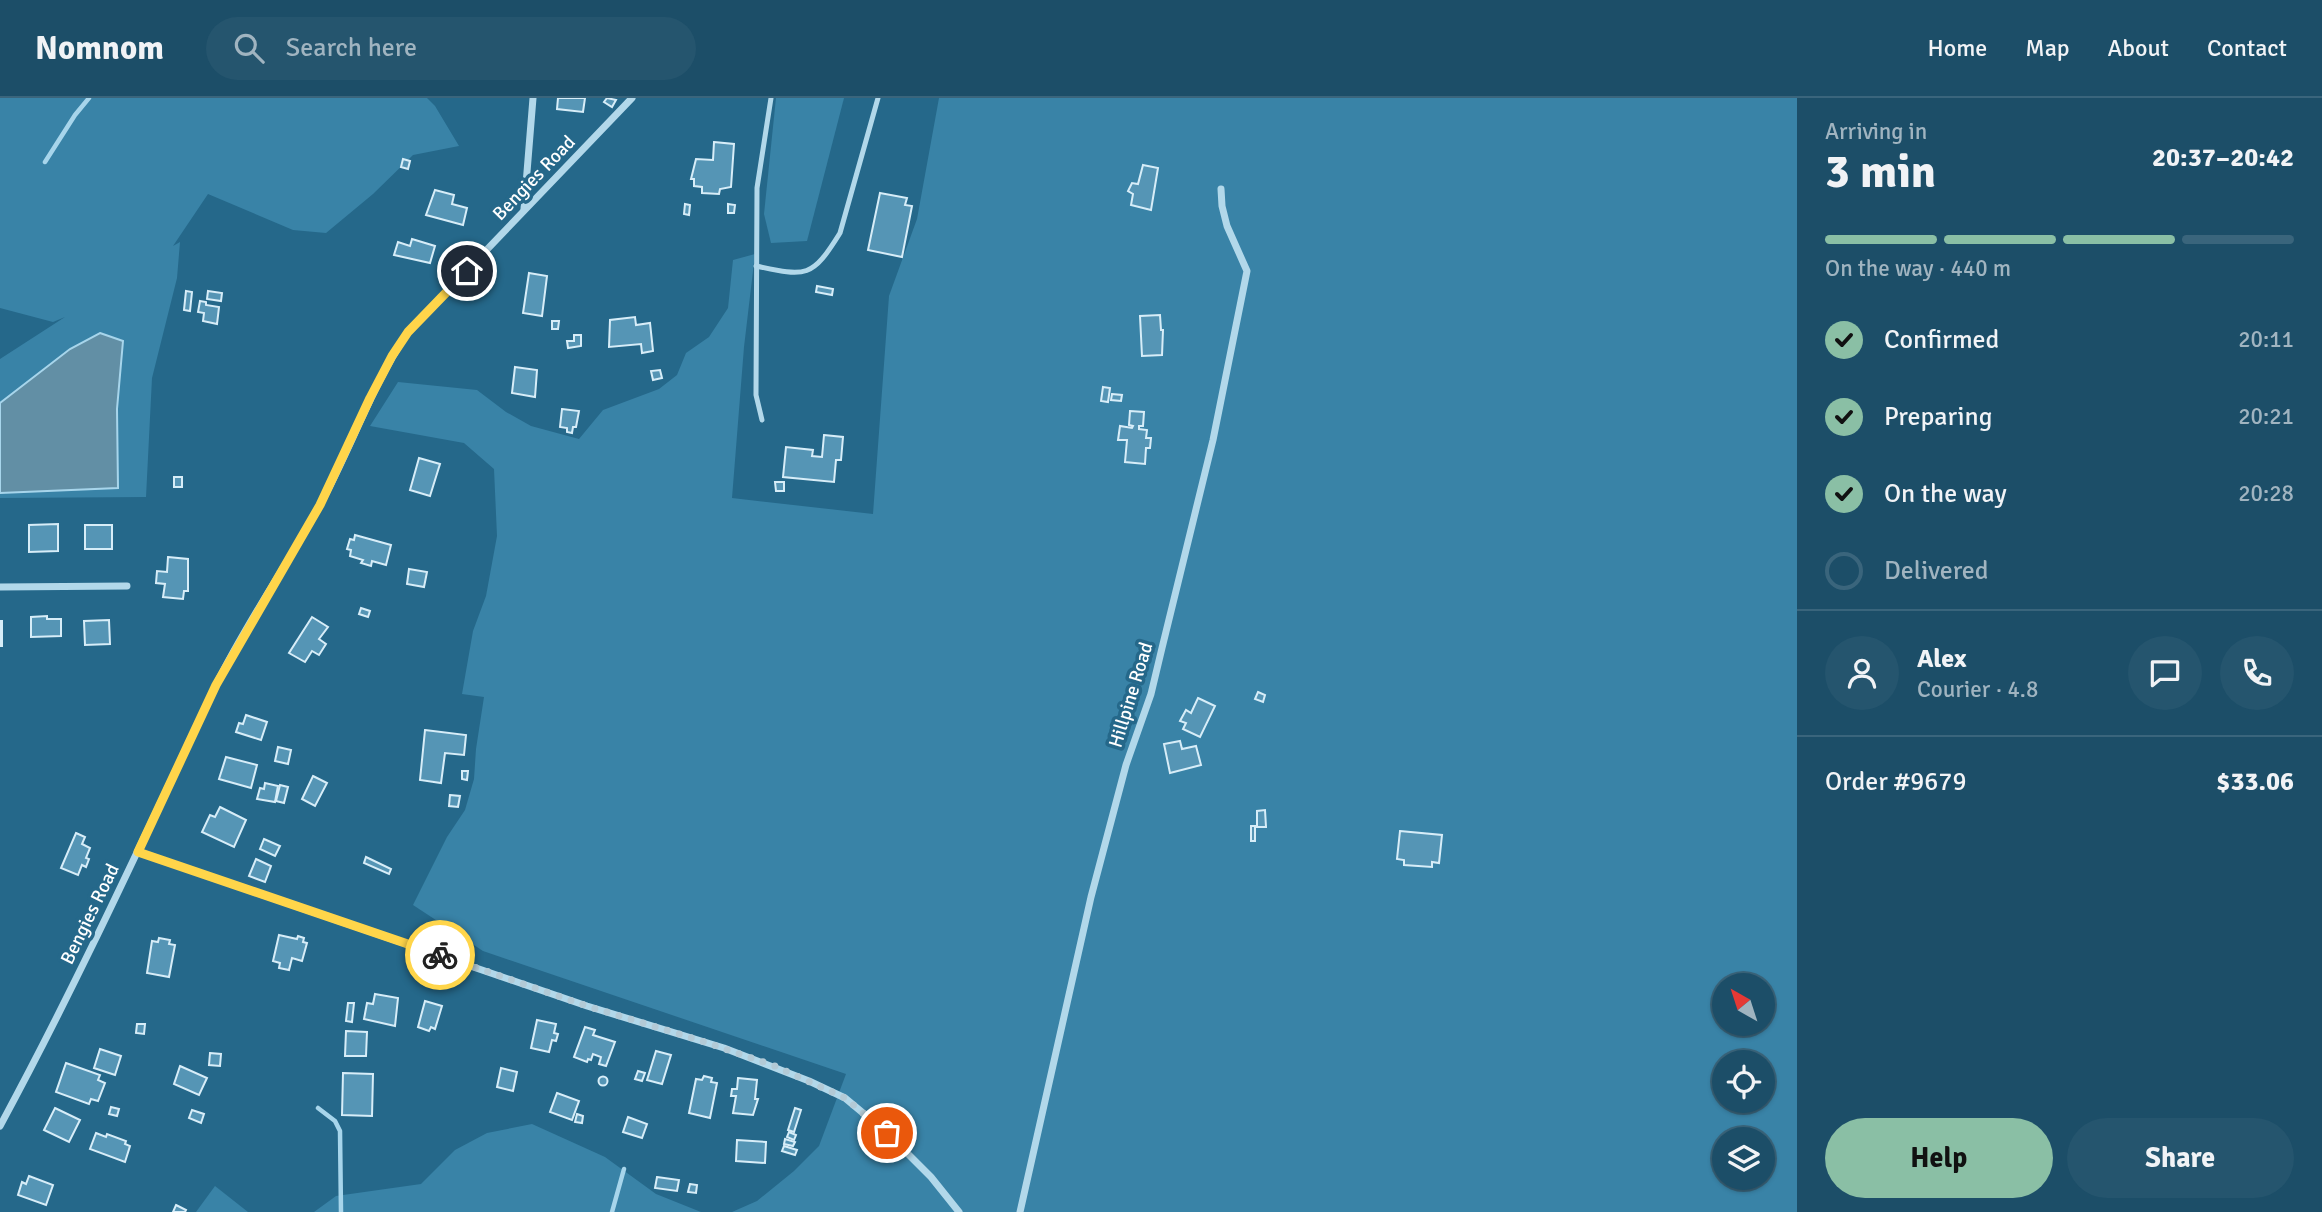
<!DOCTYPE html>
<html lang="en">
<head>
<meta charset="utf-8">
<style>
	body { margin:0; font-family:Signika,sans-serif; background:#25556e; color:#f1f3f6; height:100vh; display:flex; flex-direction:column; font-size:26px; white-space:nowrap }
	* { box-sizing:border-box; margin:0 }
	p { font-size:23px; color:#a0b4c0 }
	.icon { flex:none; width:38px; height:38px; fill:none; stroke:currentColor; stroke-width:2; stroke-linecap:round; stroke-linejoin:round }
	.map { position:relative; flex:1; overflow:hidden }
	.details { display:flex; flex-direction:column; background:#1c4e68; width:525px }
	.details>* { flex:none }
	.needle { width:46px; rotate:321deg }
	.tools { position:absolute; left:1712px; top:875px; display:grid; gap:14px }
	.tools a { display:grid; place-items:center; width:63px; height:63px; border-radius:50%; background:#1c4e68; box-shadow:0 2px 5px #0004,0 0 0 2px #3a657c; font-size:35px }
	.pin { position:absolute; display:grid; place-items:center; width:60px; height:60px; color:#fff; margin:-30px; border:4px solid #fff; border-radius:50%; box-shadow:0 2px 7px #0007 }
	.courier { position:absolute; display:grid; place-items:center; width:70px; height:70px; margin:-35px; border:5px solid #ffd54a; border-radius:50%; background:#fff; color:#222; box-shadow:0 2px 9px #0007 }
	.summary em { font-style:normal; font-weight:800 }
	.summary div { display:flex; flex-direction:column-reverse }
	.summary { display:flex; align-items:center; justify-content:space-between; height:119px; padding:0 28px }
	h1 { font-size:46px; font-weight:800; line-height:52px }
	.bar { display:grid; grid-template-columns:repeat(4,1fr); gap:10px 7px; align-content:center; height:84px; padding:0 28px }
	.bar i { height:9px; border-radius:5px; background:#3a657c }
	.bar .current { background:#8abfa5 }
	.bar p { grid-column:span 4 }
	.line { display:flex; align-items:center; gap:18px; padding:0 28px; border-top:2px solid #3a657c }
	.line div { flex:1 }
	.round { display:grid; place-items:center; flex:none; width:74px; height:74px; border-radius:37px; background:#25556e }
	ol { padding:0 28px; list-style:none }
	li { display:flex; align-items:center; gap:21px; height:77px }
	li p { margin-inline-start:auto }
	li .icon { padding:7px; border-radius:50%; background:#8abfa5; color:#111; stroke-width:4 }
	li:last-child { color:#a0b4c0 }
	li i { width:38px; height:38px; border:4px solid #3a657c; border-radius:50% }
	.cta { display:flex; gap:14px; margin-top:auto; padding:14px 28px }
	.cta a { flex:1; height:80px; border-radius:42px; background:#8abfa5; color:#111; font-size:28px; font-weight:800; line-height:80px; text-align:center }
	.cta a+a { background:#25556e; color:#f1f3f6 }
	header { display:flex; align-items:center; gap:42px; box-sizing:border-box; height:98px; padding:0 35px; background:#1c4e68; border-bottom:2px solid #3a657c }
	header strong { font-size:33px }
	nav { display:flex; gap:38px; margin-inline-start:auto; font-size:24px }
	.search { width:490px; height:63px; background:#25556e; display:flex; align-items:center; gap:18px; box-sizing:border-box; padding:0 24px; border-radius:38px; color:#a0b4c0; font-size:26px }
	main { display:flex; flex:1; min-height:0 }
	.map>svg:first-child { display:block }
</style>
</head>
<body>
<header>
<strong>Nomnom</strong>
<div class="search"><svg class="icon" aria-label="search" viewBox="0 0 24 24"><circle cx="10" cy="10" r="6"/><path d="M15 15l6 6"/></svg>Search here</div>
<nav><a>Home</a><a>Map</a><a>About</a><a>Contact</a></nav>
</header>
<main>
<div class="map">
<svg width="1797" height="1114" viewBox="0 0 1797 1114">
	<rect width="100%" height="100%" fill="#25688a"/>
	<g fill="#3983a7" fill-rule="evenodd">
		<polygon points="0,0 427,0 435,8 459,48 413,57 373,96 326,135 293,132 208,96 173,148 180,144 177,180 152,280 146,399 0,400 0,261 65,219 53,224 0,210"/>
		<polygon points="776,0 844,0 807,143 771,145 764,116"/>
		<path d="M939,0H1797V1114H732L757,1103L794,1073L819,1048L846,976L483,853L413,807L447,739L465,712L474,681L476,651L484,599L462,596L473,533L486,498L497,438L494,371L464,345L370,328L398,284L477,292L506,314L531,328L579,341L603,312L659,291L677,277L686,255L709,239L728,210L733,162L755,156L744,249L732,400L873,416L889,198L917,121ZM1724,887H1762V926H1724ZM1724,964H1762V1003H1724ZM1724,1041H1762V1080H1724Z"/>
		<polygon points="532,1026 605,1059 656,1096 701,1114 314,1114 336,1098 421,1086 455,1052 487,1035"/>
		<polygon points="215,1088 248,1114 196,1114"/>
	</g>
	<polygon fill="#628fa5" stroke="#a7d5eb" stroke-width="2" points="100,235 123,243 117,311 118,390 0,395 0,305 70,251"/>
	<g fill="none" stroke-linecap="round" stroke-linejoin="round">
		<g stroke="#a7d5eb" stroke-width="4.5">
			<polyline points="45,64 75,17 89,0"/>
			<polyline points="318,1010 335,1023 340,1033 341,1114"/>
			<polyline points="612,1114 624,1071"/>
		</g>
	</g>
	<g fill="#5595b5" stroke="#d7edf8" stroke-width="2">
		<polygon points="558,0 585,0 583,14 557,11"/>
		<polygon points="607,0 616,2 612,9 604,4"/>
		<polygon points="714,44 734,46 731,89 720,91 719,96 702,95 702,89 694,88 694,81 691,81 696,61 713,62"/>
		<polygon points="403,61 410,63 408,71 401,69"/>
		<polygon points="1143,67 1158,70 1151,112 1131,107 1133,96 1128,93 1132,85 1138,86"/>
		<polygon points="435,92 454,97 452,106 467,110 463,127 426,117"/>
		<polygon points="880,95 907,100 905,107 912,108 902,159 868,152"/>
		<polygon points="685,106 690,107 689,117 684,116"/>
		<polygon points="728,106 735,107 734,115 728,115"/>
		<polygon points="412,141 435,148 430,165 394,157 398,144 410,148"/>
		<polygon points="529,175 547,178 542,218 523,215"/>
		<polygon points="817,188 833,191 832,197 816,194"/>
		<polygon points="186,193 192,194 190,213 184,212"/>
		<polygon points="208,193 222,195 221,203 207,201"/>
		<polygon points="200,203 206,204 206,207 219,209 217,226 203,223 204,215 198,214"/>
		<polygon points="1160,217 1161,232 1163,232 1162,257 1142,258 1140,218"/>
		<polygon points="635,219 636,227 650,225 653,253 642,255 641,246 609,249 610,222"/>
		<polygon points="552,223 559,223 558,231 552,231"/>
		<polygon points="574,237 581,237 581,248 568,250 567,243 574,243"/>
		<polygon points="515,269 537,272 535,299 512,295"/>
		<polygon points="660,272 662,280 653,282 651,273"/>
		<polygon points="1103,289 1110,290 1108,304 1101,303"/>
		<polygon points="1112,296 1122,297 1121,303 1111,302"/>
		<polygon points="562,311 579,313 576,329 573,329 572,335 567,334 567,330 560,329"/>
		<polygon points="1130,313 1144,314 1143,328 1139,328 1139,331 1147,332 1146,340 1151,340 1150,350 1146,350 1145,366 1125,364 1127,342 1118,342 1120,328 1132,330 1133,328 1129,327"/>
		<polygon points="824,337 843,339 841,362 836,362 834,384 783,379 786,349 813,352 812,358 822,359"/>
		<polygon points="419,360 440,366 430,398 410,392"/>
		<rect x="174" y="379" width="8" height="10"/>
		<polygon points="775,384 784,384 784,393 776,393"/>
		<polygon points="58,426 58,453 29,454 29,427"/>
		<rect x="85" y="427" width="27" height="24"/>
		<polygon points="355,437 391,447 386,467 372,463 371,468 361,465 363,462 350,458 351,452 347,451 350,441 354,442"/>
		<polygon points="168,459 188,461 188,493 184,493 183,501 163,499 165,486 156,485 157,473 167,474"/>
		<polygon points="409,471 427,474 424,489 407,486"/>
		<polygon points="361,510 370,513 368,519 359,516"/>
		<polygon points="47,518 47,521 61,521 61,538 31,539 31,519"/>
		<polygon points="312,519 328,529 319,541 326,546 319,557 312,553 305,564 289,555"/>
		<polygon points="109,522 110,546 85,547 84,523"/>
		<rect x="0" y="523" width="2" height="25"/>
		<polygon points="1258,594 1265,597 1263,604 1255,601"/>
		<polygon points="1198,600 1215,608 1200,639 1183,631 1186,625 1180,623 1186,612 1191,615"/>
		<polygon points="246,617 267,624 261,642 236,634 239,625 243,626"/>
		<polygon points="425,632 466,637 464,657 445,655 441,685 420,682"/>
		<polygon points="1180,643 1182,651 1196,648 1201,667 1170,675 1164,646"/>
		<polygon points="278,649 291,652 288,666 275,663"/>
		<polygon points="226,659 257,667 251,690 219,681"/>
		<polygon points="462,673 468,673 467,682 462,681"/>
		<polygon points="313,678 327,685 315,708 302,701"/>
		<polygon points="265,685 278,688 275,704 257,701 260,690 264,691"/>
		<polygon points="280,687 288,689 284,705 276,703"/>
		<polygon points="450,697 460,698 458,709 449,708"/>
		<polygon points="220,709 246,722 234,749 202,734 210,717 215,719"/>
		<polygon points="1265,712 1266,729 1257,729 1257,713"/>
		<rect x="1251" y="728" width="4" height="15"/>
		<polygon points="1400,733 1442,737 1439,765 1432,764 1432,769 1404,767 1404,762 1397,761"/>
		<polygon points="76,735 85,739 82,746 90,750 86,760 89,761 86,769 82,767 78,777 61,770"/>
		<polygon points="264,741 280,748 275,758 260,751"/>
		<polygon points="366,759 391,771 389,776 364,765"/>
		<polygon points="256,761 271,768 265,784 249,778"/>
		<polygon points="279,837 297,841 298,838 304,840 303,844 307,845 302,863 292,860 289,872 279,870 280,865 273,863"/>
		<polygon points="159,840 170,842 169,846 175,847 169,879 147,875 152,843 158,844"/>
		<polygon points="375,896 398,900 395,928 364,921 367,905 373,906"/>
		<polygon points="425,903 442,908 435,931 431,929 429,933 418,929"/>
		<polygon points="348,905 354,905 352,924 346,923"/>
		<polygon points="537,922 556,926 554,935 558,936 556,943 552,942 549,954 531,950"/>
		<polygon points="137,926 145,926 144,936 136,935"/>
		<polygon points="585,929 595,932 593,937 615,944 606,968 599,966 601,959 593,956 591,962 588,961 587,964 574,959"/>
		<polygon points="346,933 367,934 366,958 345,958"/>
		<polygon points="100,951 121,958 115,977 94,970"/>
		<polygon points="656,953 671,957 662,986 647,982"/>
		<polygon points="210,955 221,956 220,968 209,967"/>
		<polygon points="66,965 100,977 98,982 105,985 98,1003 91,1001 89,1006 56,994"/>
		<polygon points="180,968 207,980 199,997 174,986"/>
		<polygon points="501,970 517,974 513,993 497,989"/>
		<polygon points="638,973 645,975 642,983 635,981"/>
		<polygon points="343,975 373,976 372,1018 342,1017"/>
		<polygon points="704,978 712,980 711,984 717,985 710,1020 689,1015 696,981 702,982"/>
		<circle cx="603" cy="983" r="4.5"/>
		<polygon points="738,980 757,982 755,1001 758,1001 753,1017 733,1015 736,998 731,998 732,991 737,991"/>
		<polygon points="557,995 579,1003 572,1022 550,1014"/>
		<polygon points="111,1009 119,1011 117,1018 109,1016"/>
		<polygon points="55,1010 80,1022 69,1044 44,1032"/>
		<polygon points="795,1010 801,1012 794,1034 788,1032"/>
		<polygon points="192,1012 204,1016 201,1025 189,1020"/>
		<polygon points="577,1016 583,1018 582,1025 575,1024"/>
		<polygon points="628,1019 647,1026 642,1040 623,1034"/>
		<polygon points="789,1034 796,1037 794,1042 787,1039"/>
		<polygon points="96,1035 106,1039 107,1036 126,1043 125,1046 130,1048 125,1064 90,1051"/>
		<polygon points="785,1041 795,1044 793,1048 784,1046"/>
		<polygon points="737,1042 766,1044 765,1065 736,1063"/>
		<polygon points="784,1048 797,1052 795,1057 782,1053"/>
		<polygon points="29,1078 53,1087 46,1107 18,1097 22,1084 26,1086"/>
		<polygon points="657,1079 679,1082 677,1093 655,1090"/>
		<polygon points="690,1086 697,1087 696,1095 688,1094"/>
		<polygon points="176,1107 186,1112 185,1114 173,1114"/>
	</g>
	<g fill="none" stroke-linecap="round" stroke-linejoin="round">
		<g stroke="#b2d8ea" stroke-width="5">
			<path d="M756,168C807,179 812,180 840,135L878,0"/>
			<polyline points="762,322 756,297 757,90 771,0"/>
		</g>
		<g stroke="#b2d8ea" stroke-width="7">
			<polyline points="524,111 533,0"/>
			<polyline points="0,489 127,488"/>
			<polyline points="138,754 587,908 724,950 809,983 845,1000 887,1035 931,1079 959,1114"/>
			<path d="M0,1028C78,884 146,735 216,587C246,525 286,469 319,409C351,351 371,289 408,234L632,0"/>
			<polyline points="1020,1114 1091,799 1126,667 1151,596 1162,550 1213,342 1247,173 1227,128 1222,108 1221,91"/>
		</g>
	</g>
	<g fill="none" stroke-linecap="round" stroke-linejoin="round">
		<polyline stroke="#b3cad6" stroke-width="7" stroke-dasharray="0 12.6" points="440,857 587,908 699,942 775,968 845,1000 887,1035"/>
		<polyline stroke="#ffd54a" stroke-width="9" points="440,857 138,754 216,587 320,407 370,300 392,258 408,234 467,173"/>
	</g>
	<g text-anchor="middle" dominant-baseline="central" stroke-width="7" stroke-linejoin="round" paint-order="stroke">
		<g font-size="19" fill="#fff" stroke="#25688a">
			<text transform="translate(534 80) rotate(-46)">Bengies Road</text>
			<text transform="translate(1131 597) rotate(-73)">Hillpine Road</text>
			<text transform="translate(90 816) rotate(-64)">Bengies Road</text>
		</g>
	</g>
</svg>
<div class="tools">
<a><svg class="needle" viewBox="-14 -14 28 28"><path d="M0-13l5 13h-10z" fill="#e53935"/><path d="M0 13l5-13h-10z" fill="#a0b4c0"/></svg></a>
<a><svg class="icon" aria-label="locate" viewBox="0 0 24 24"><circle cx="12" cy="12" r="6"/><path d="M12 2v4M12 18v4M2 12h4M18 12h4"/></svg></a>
<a><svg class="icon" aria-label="layers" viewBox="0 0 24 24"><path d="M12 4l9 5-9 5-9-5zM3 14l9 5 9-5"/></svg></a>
</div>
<div class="pin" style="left:887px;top:1035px;background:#ea580c"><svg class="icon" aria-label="bag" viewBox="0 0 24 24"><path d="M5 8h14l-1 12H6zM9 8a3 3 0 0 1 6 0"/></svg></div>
<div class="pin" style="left:467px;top:173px;background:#1f2937"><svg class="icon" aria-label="home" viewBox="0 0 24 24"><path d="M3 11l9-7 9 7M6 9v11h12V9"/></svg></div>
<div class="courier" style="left:440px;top:857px"><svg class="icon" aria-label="bike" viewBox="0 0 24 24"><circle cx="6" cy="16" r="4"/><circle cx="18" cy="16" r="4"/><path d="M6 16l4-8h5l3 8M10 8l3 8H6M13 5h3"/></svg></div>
</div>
<section class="details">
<div class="summary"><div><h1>3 min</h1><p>Arriving in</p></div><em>20:37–20:42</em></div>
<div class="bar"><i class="current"></i><i class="current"></i><i class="current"></i><i></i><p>On the way · 440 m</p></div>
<ol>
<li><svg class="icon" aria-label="check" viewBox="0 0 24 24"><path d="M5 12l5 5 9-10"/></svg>Confirmed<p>20:11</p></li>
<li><svg class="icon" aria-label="check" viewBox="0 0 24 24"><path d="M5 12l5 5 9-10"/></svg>Preparing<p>20:21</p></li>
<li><svg class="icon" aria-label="check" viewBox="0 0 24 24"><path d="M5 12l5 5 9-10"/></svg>On the way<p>20:28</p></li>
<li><i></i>Delivered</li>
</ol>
<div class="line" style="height:126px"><a class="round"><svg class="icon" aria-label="person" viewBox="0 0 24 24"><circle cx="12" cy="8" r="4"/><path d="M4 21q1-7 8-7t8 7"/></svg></a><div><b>Alex</b><p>Courier · 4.8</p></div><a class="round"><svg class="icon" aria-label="chat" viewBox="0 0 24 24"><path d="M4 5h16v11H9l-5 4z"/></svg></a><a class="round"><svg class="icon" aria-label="phone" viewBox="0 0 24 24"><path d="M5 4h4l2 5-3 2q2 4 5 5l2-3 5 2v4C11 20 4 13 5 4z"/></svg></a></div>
<div class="line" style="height:91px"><div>Order #9679</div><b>$33.06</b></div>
<div class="cta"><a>Help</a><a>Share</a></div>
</section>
</main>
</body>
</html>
